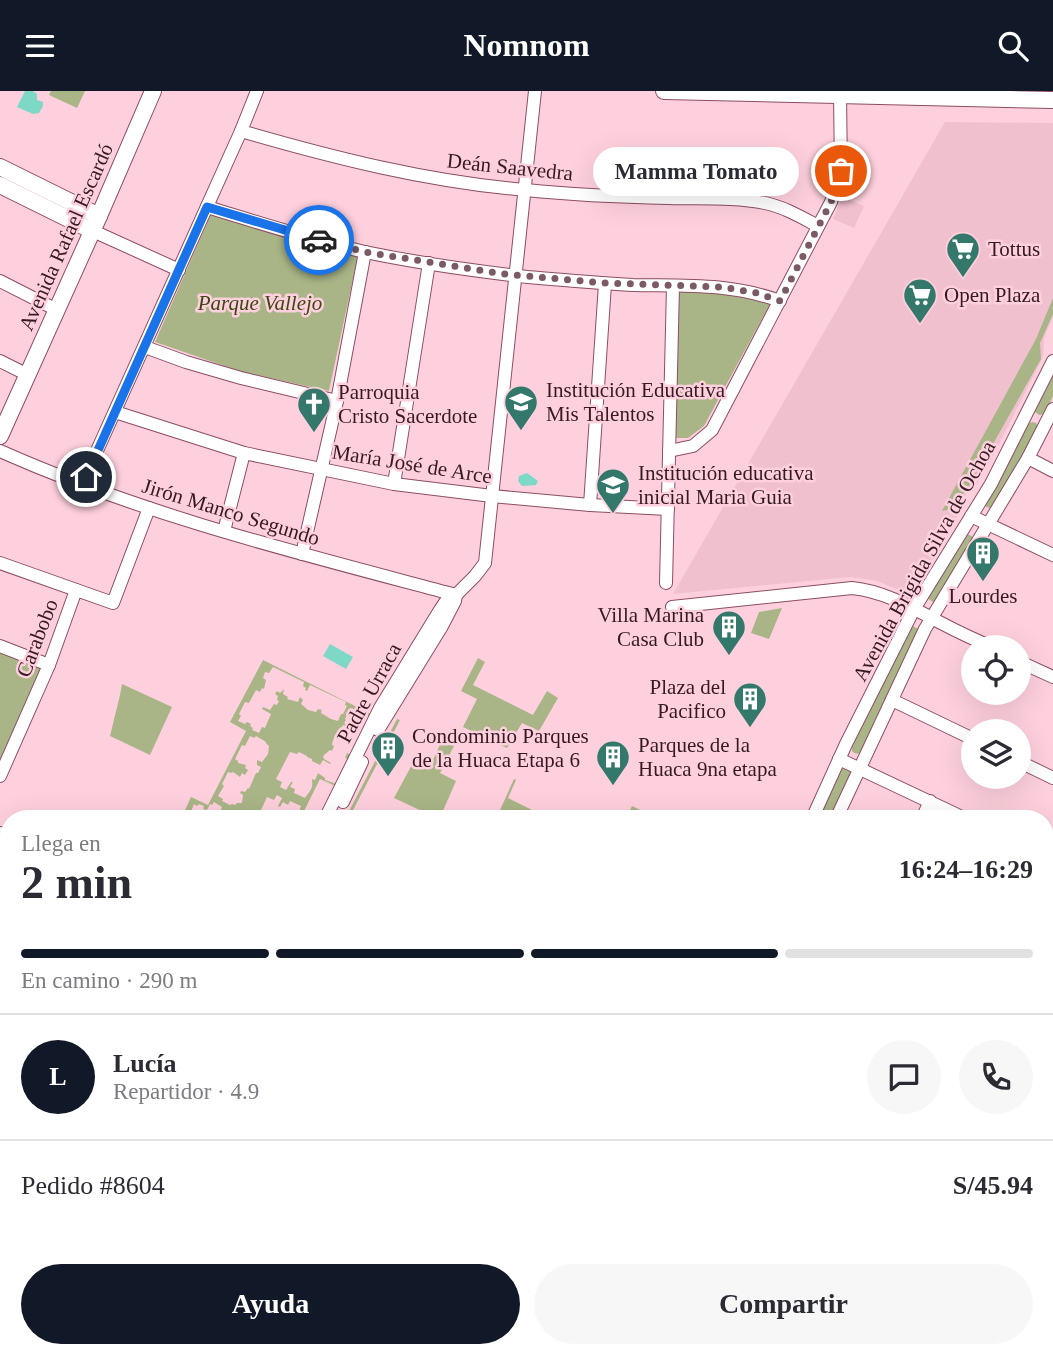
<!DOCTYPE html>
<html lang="es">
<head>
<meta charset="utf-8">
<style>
	body { margin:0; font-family:"Times New Roman",serif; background:#f7f7f7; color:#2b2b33; height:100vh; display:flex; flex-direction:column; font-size:26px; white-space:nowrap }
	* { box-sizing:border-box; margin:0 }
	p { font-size:23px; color:#7c7c81 }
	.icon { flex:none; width:38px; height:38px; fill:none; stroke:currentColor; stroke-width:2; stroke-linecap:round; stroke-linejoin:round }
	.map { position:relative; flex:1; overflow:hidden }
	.drawer { position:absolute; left:0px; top:719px; width:1054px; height:548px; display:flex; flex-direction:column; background:#fff; border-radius:28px 28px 0 0; box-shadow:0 7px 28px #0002 }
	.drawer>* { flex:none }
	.tools { position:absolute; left:961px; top:544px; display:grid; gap:14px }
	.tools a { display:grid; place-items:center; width:70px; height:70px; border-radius:50%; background:#fff; box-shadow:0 7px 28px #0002; font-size:35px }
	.pin { position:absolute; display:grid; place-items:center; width:60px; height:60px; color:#fff; margin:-30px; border:4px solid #fff; border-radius:50%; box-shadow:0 2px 7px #0007 }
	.courier { position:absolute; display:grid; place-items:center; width:70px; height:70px; margin:-35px; border:5px solid #1a73e8; border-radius:50%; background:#fff; color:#222; box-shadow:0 2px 9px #0007 }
	.bubble { position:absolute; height:49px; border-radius:24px; background:#fff; box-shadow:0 7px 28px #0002; font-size:23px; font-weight:700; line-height:49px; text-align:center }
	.summary em { font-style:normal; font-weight:700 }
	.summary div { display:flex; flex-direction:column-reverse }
	.summary { display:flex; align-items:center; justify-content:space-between; height:119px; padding:0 21px }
	h1 { font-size:46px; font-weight:700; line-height:52px }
	.bar { display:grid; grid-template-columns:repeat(4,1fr); gap:10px 7px; align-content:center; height:84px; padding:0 21px }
	.bar i { height:9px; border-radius:5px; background:#e1e1e2 }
	.bar .active { background:#111827 }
	.bar p { grid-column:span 4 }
	.line { display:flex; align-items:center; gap:18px; padding:0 21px; border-top:2px solid #e1e1e2 }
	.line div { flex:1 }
	.round { display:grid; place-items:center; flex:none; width:74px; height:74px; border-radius:37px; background:#f7f7f7 }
	.primary-button { display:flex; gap:14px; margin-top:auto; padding:14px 21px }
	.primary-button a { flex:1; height:80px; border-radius:42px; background:#111827; color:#fff; font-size:28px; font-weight:700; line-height:80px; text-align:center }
	.primary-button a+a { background:#f7f7f7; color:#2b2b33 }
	header { display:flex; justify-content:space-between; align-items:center; height:91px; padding:0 21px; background:#111827; color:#fff; font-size:32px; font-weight:700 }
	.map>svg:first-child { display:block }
</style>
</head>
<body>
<header><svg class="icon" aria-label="menu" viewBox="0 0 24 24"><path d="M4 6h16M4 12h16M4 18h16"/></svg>Nomnom<svg class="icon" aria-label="search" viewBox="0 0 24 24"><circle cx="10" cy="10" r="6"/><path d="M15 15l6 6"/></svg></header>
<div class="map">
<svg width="1053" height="1266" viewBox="0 0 1053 1266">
	<rect width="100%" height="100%" fill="#fed0dd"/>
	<g fill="#f0c0ce">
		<polygon points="945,31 1053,32 1053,226 1044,247 1043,266 989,373 974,398 966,403 964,414 911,504 877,490 850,486 673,503"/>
		<polygon points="842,106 864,115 854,137 833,128"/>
		<polygon points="989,1258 1018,1258 1014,1266 986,1266"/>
	</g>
	<g fill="#a9b587" fill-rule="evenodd">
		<polygon points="51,0 85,0 77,17 49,4"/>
		<polygon points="212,121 358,164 329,300 242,281 155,251"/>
		<polygon points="678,200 724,201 749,206 770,213 704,335 688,347 674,347"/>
		<polygon points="1053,207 1053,223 1040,252 1041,268 967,399 947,419 942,420 1036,248"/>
		<polygon points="1053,273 1053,305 1045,323 1039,324 1034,320"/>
		<polygon points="1032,331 1036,332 1039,338 993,419 985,415 1028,333"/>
		<polygon points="966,442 975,447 936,513 927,507"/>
		<polygon points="782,517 769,548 751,542 759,521"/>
		<path d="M911,534L920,539L862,661C858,663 856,664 852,660V656L883,587Z"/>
		<polygon points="0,558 44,576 0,676"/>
		<polygon points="478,567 485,571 473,594 533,624 547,600 558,607 539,640 522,632 507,657 463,636 477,608 461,600"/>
		<path d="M263,569L375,625L340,697L320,688L300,728H292L293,726H297L301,715L290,710L288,714L283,711L280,716L278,715L282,707L277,704L274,709L267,706L257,728H218L222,716L214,711L212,714L210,713L207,719L203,718L204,715L199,713L197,715L194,713L188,728H181L191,706L208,714L246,640L230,631ZM273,576L304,591L303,595L306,597L305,599L307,600L310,594L346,611L345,614L347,615L343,623H341L338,630L331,628L321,622L322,617L321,619L318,618L316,621L308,619L301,613L303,609L300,606L298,611L287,608L288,606L283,603L284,598L280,602L277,600L275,603L278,605L277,609L279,610L277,614L274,613L270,619L263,616L262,618L271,623L265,637L262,636L259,642L252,639L253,637L250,635L251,633L247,631L245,633L238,630L241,625L239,623L245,611L249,612L256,599L260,601L262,597L264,598L266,589L263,587L265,581L269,582ZM350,617L362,620L370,626L351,664L347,662L345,667L349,668L337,693L325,689V687L318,682L315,689L312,688C313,698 311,698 305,707L294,702L295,698L290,696L293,691H291L286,699L280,696L282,691L276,688L290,661L297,663L299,661L307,665V666L312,668V670L320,674L323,669L330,673L331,672L324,668L323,665L330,659L332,660L334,655L332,654L333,649L338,641L346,645V643L340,639L343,634L346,635L347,634L344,632L346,629L345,628ZM250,645L254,647L256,645L266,651V652L269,655L268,663L262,671L257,669V674L261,676L258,682H256L249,698L248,697L245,701L241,700L240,702L243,704L242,712H237L235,714L232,713L230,714L222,710L223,708L218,705L224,695L222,693L228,681L232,682L233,681L240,686L242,682L245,684L248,679L245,677L246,674L238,672V670L235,668L242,654L245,655Z"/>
		<polygon points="122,593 172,616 150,664 110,645 120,604"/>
		<polygon points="397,628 400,629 351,723 361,728 356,728 347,724"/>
		<polygon points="442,649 454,655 440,682 456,690 442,722 454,728 439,728 394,707 414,670 429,678"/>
		<polygon points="843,677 847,677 850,680 850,684 831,728 818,728 840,679"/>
		<polygon points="514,688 516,689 508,707 550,728 512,728 502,725 501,728 496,728"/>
		<polygon points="632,715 659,728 626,728"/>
		<polygon points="1045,773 1053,777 1053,841 1045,857"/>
		<polygon points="0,838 9,842 9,890 0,886"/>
		<polygon points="0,888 9,892 9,943 0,939"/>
	</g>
	<g fill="#7dd9c6">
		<polygon points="25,0 33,0 37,3 37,9 43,11 43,15 39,22 33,23 17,16"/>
		<polygon points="527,382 538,390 536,394 522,395 518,390 519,385"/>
		<polygon points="330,553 353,566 346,578 323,565"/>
	</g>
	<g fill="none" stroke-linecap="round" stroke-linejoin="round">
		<g stroke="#8d4d63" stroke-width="14">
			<g id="minor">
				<path d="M241,40C334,67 429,91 526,99C574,104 622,106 669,107C701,108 734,106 765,112C784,116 801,126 818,135"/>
				<path d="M207,116C260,132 312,149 365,161C418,172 474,180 528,186C563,189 598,192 633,194C685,195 730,192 780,210"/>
				<polyline points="93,140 179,179"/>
				<polyline points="0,190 57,219"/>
				<polyline points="145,256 186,271 241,287 337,310"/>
				<polyline points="0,270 28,284"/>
				<polyline points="115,321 244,362 394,393 492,405 590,414 668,418"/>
				<path d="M0,360C146,425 302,463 456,504"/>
				<polyline points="669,360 693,355 712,339 831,111 841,80 840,4"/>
				<polyline points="1028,367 1053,380"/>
				<polyline points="82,393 241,40 257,0"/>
				<polyline points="394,393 429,172"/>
				<polyline points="590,414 605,193"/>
				<polyline points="971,425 1053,464"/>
				<polyline points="224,440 244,362"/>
				<polyline points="302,463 337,310 365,161"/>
				<polyline points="0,472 113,512 149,417"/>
				<polyline points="666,492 673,195"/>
				<path d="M672,516L852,497C885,500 916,519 945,534C960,542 976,549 991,556"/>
				<polyline points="0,555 49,574"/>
				<polyline points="1018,570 1053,586"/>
				<polyline points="892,609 973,648"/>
				<polyline points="378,639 442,535 455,510 456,504"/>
				<polyline points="839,668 966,728"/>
				<polyline points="1018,670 1053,687"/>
				<polyline points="0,685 49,574 76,499"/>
				<polyline points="343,711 362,671"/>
				<polyline points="325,728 380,617 440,519 448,507 456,504 475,485 485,472 535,0"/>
				<polyline points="812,728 846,653 914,518 991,393 1053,270"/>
				<polyline points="836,728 925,538 1028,367 1053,318"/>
				<polyline points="922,728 930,710"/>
				<polyline points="0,742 9,746"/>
				<polyline points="1045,767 1053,771"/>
				<polyline points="0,838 9,842"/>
				<polyline points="1045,871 1053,854"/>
				<polyline points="1045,918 1053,922"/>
				<polyline points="1045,996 1053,1000"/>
				<polyline points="1045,1080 1053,1084"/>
				<polyline points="1045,1178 1053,1182"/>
				<polyline points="745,1258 762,1266"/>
				<polyline points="902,1258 920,1266"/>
				<polyline points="6,1266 10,1258"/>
				<polyline points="239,1266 242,1258"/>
				<polyline points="527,1266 530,1258"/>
				<polyline points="688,1266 692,1258"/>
				<polyline points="854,1266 858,1258"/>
				<polyline points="1043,1266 1053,1245"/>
			</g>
		</g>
		<g stroke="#8d4d63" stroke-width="18">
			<g id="major">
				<polyline points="664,0 1053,9"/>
				<polyline points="0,76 99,125"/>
				<polyline points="0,94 93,140"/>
				<polyline points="0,345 99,125 153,0"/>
				<polyline points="0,1062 9,1066"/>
				<polyline points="423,1258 440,1266"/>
			</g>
		</g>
		<use href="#minor" stroke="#fff" stroke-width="12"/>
		<use href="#major" stroke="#fff" stroke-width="16"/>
	</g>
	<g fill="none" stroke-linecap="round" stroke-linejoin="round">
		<polyline stroke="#7b5a64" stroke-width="7" stroke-dasharray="0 12.6" points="319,149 365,161 504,183 605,192 722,196 757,202 780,210 831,111 841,80"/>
		<polyline stroke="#1a73e8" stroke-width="9" points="86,386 207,116 319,149"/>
	</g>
	<defs>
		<g id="supermarket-pin" transform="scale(1.75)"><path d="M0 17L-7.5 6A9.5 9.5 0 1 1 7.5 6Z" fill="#33786b" stroke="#fed0dd"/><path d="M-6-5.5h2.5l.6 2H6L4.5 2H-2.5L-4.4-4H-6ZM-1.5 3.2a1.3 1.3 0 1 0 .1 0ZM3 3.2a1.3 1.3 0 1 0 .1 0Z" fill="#fff"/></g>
		<g id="school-pin" transform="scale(1.75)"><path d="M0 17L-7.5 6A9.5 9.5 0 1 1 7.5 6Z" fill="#33786b" stroke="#fed0dd"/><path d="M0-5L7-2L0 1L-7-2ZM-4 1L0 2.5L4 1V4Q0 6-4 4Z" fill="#fff"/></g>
		<g id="church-pin" transform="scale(1.75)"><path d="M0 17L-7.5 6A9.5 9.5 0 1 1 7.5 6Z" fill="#33786b" stroke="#fed0dd"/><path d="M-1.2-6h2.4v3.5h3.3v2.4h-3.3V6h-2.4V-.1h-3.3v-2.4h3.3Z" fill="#fff"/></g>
		<g id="building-pin" transform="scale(1.75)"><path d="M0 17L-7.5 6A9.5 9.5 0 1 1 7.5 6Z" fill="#33786b" stroke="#fed0dd"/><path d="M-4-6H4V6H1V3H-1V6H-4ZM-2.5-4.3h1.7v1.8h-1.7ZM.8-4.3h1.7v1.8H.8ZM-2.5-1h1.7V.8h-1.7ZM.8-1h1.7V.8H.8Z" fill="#fff"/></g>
	</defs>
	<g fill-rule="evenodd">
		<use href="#supermarket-pin" x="963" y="158"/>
		<use href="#supermarket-pin" x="920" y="204"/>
		<use href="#school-pin" x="521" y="311"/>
		<use href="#church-pin" x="314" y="313"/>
		<use href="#school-pin" x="613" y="394"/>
		<use href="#building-pin" x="983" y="462"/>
		<use href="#building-pin" x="729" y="536"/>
		<use href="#building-pin" x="750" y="608"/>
		<use href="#building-pin" x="388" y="657"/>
		<use href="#building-pin" x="613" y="666"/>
	</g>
	<g text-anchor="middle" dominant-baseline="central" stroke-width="5" stroke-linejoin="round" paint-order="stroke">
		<g font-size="21" fill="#351a23" stroke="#fed0dd">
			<text transform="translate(510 76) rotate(6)">Deán Saavedra</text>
			<text transform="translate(66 146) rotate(-66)">Avenida Rafael Escardó</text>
			<text transform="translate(412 373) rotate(9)">María José de Arce</text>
			<text transform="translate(231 421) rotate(17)">Jirón Manco Segundo</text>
			<text transform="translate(924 470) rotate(-61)">Avenida Brigida Silva de Ochoa</text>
			<text transform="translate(37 547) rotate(-69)">Carabobo</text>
			<text transform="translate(369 602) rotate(-61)">Padre Urraca</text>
		</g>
		<g font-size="21" fill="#351a23" stroke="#fed0dd" text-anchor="start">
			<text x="988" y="158">Tottus</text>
			<text x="944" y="204">Open Plaza</text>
			<text x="546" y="299">Institución Educativa<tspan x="546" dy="24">Mis Talentos</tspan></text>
			<text x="338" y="301">Parroquia<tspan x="338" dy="24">Cristo Sacerdote</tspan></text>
			<text x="638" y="382">Institución educativa<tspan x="638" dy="24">inicial Maria Guia</tspan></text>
			<text x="983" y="505" text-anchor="middle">Lourdes</text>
			<text x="704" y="524" text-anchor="end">Villa Marina<tspan x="704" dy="24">Casa Club</tspan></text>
			<text x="726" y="596" text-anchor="end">Plaza del<tspan x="726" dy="24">Pacifico</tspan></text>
			<text x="412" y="645">Condominio Parques<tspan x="412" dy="24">de la Huaca Etapa 6</tspan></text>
			<text x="638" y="654">Parques de la<tspan x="638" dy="24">Huaca 9na etapa</tspan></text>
		</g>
		<g font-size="21" font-style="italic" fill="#3c4613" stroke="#fed0dd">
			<text x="260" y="212">Parque Vallejo</text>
		</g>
	</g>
</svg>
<div class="tools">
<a><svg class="icon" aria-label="locate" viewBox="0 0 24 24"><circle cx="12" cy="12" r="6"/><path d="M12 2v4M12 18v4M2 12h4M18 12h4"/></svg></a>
<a><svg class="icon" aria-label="layers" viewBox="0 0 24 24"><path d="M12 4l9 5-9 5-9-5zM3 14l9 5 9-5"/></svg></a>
</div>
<div class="pin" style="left:841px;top:80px;background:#ea580c"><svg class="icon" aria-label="bag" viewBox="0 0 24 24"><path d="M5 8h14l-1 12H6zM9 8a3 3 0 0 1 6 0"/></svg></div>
<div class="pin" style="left:86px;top:386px;background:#1f2937"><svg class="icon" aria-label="home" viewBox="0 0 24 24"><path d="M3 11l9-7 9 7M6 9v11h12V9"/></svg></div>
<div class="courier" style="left:319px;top:149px"><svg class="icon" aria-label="car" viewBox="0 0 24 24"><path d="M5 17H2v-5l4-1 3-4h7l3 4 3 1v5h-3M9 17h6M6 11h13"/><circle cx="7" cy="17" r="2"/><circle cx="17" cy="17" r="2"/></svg></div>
<div class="bubble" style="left:593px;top:56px;width:206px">Mamma Tomato</div>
<section class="drawer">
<div class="summary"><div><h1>2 min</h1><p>Llega en</p></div><em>16:24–16:29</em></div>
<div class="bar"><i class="active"></i><i class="active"></i><i class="active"></i><i></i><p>En camino · 290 m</p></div>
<div class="line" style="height:126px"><b class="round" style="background:#111827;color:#fff">L</b><div><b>Lucía</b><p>Repartidor · 4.9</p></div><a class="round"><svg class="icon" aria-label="chat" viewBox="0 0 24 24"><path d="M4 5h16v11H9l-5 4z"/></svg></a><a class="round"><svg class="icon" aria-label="phone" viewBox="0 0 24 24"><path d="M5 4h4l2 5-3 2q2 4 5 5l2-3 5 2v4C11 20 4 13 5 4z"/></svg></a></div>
<div class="line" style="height:91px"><div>Pedido #8604</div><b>S/45.94</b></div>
<div class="primary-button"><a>Ayuda</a><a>Compartir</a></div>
</section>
</div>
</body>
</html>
